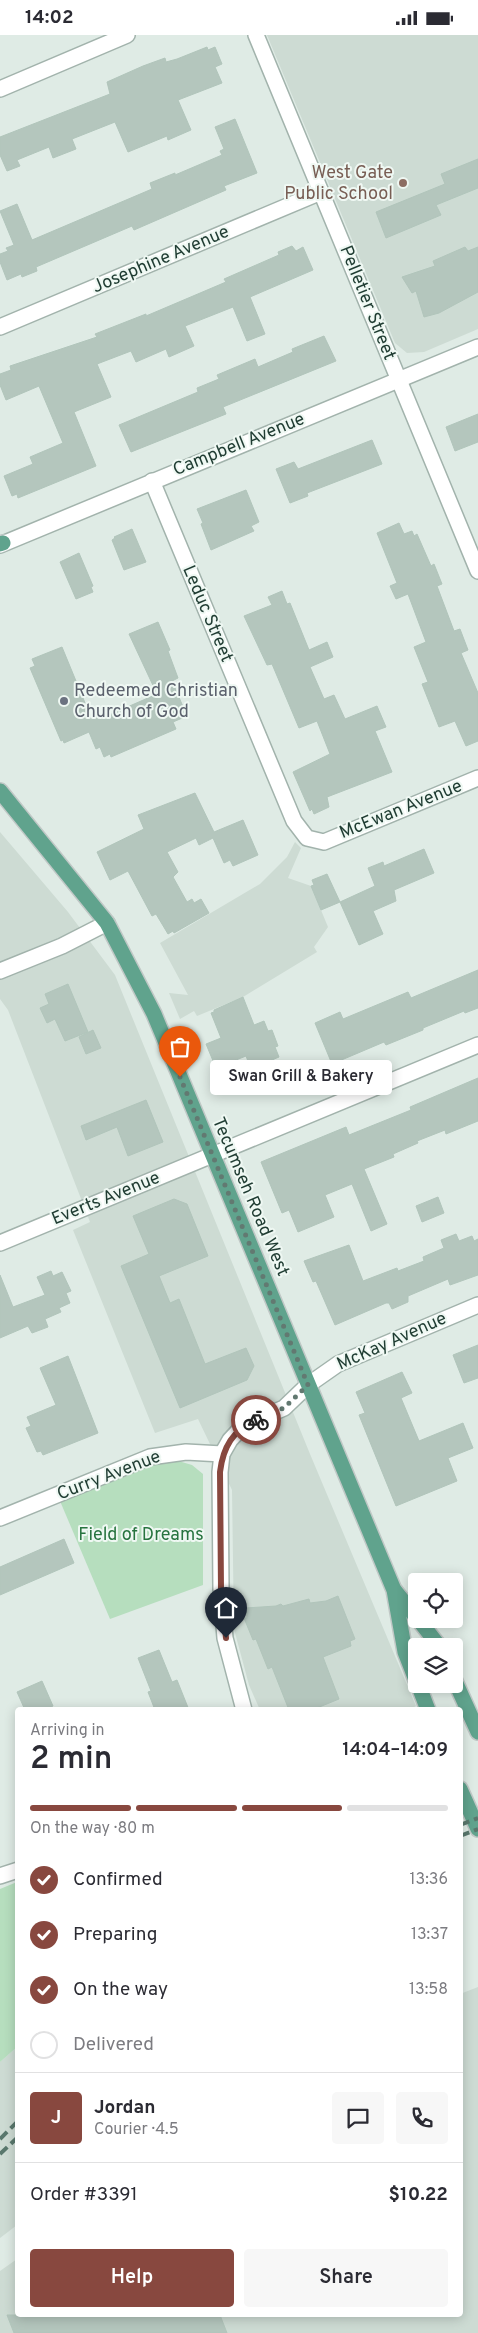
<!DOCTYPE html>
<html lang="en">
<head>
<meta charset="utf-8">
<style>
	body { margin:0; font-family:Overpass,sans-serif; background:#f7f7f7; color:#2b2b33; height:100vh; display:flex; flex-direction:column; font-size:19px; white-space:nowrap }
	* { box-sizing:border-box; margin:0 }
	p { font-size:16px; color:#7c7c81 }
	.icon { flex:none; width:28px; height:28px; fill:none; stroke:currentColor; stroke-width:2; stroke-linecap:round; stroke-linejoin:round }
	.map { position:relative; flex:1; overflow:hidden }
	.panel { position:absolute; left:15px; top:1672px; width:448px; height:610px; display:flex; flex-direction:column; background:#fff; border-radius:5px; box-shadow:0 2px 12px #0003 }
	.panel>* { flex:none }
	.controls { position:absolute; left:408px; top:1538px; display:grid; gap:10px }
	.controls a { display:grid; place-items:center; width:55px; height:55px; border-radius:5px; background:#fff; box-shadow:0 2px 12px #0003; font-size:25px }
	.pin { position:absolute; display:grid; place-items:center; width:42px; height:42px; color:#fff; margin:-51px -21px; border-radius:50% 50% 50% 0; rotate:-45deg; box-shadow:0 0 5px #0007 }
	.pin .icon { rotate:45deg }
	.courier { position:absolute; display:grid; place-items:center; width:50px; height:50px; margin:-25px; border:4px solid #88483f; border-radius:50%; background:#fff; color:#222; box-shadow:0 1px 6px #0007 }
	.bubble { position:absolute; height:35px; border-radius:5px; background:#fff; box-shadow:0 2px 12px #0003; font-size:16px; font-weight:600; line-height:35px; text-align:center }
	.headline em { font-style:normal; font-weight:600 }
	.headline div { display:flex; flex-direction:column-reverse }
	.headline { display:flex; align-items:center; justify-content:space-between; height:85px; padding:0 15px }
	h1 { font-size:32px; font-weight:600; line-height:38px }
	.bar { display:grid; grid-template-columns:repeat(4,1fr); gap:8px 5px; align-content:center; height:60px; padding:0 15px }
	.bar i { height:6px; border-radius:4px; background:#e1e1e2 }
	.bar .active { background:#88483f }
	.bar p { grid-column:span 4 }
	.line { display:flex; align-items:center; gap:12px; padding:0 15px; border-top:1px solid #e1e1e2 }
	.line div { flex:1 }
	.round { display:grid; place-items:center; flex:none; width:52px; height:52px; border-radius:5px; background:#f7f7f7 }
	ol { padding:0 15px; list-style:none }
	li { display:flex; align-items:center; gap:15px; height:55px }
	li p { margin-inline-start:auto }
	li .icon { padding:5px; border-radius:50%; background:#88483f; color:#fff; stroke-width:4 }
	li:last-child { color:#7c7c81 }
	li i { width:28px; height:28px; border:2px solid #e1e1e2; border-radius:50% }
	.cta { display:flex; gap:10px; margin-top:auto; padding:10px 15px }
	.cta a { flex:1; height:58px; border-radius:5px; background:#88483f; color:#fff; font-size:20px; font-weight:600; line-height:58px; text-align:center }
	.cta a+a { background:#f7f7f7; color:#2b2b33 }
	.status { display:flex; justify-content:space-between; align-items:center; height:35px; padding:0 25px; background:#fff; direction:ltr }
	.status svg { height:14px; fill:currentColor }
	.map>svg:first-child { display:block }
</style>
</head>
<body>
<div class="status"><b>14:02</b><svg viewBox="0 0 49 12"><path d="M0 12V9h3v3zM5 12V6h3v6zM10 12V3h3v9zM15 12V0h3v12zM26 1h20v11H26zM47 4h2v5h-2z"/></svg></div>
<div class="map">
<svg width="478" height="2298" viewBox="0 0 478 2298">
	<rect width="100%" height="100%" fill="#dfebe5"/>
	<g fill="#cddbd3">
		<polygon points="267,0 478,0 478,294 424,317 407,318 395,308"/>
		<polygon points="0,797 68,877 115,940 310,1419 416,1671 409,1675 260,1675 249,1650 234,1594 232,1455 198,1384 155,1398 73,1195 90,1187 8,975 0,964"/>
		<polygon points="295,807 301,813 288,843 311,851 328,892 314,912 317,917 243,962 197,981 194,976 180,984 169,958 188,960 160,908 260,849 287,822"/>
		<polygon points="478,1952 478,2298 0,2298 0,2236 17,2224 18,2280 460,2280 460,1959"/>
		<polygon points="17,2012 17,2190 0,2203 0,2027"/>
	</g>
	<g fill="#b6debe">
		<polygon points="175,1425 192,1430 203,1439 203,1550 110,1584 60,1466 144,1431"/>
		<polygon points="17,1847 17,2012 0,2027 0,1854"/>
	</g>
	<g fill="#b4c6bd" stroke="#b1c5bb">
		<polygon points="207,12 208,15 215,12 222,29 215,32 222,48 178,65 191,95 168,105 167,101 128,117 115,87 72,104 76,114 53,123 49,112 17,125 20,131 7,136 0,120 0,102 110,59 107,47 143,31 165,23 166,27 177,24"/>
		<polygon points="235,84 257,138 224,151 226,155 134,195 132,191 36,232 37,236 22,242 21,239 7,245 0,227 0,219 8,216 6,213 14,210 0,176 17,169 32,205 152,154 150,148 175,138 175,140 222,120 220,116 224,114 215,92"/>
		<polygon points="478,124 478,153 436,170 441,180 386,203 376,177 445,149 441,139"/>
		<polygon points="292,211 296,216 303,212 313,235 250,262 265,299 247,306 233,272 185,291 194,311 169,322 166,314 136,327 131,316 97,329 111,362 74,377 96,431 18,463 17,459 12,461 4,441 33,429 30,422 63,408 39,351 6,365 0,350 0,339 11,335 10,331 97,302 95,299 146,279 146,281 226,247 224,244 279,220 278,217"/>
		<polygon points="465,212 468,216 478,212 478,257 439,278 424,282 416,256 412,258 402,242 435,231 433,226"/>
		<polygon points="324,301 336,326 223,372 226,379 131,417 119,390 198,357 197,353 219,344 217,340 255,324 258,332 293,317 292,314"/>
		<polygon points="478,379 478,407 455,416 446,392"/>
		<polygon points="372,405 382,429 307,458 308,461 290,468 276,434 294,427 298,434"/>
		<polygon points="246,455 259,487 251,491 254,496 211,515 201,489 203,488 197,474"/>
		<polygon points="399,488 404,499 412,496 414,501 417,499 431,531 434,529 442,549 437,551 454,596 460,594 468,615 461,618 478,658 478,706 466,711 455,686 439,692 422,649 428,647 414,612 426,607 408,559 396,564 390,551 397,548 377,498"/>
		<polygon points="132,494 146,527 124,535 112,505 115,503 114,502"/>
		<polygon points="79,518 93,551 91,552 93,557 76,564 60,527"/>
		<polygon points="282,556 287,569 290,568 309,615 327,607 333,622 310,632 324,664 334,660 345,684 377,671 386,692 375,696 392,737 327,762 329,772 314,779 312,774 310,776 293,737 330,719 317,686 299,693 272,629 267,630 244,581 272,570 268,562"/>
		<polygon points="158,587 170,615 168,616 178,643 172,646 187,681 173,687 176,694 111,722 110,719 104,722 100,712 96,714 89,697 64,708 63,705 61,706 30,633 35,631 32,624 62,612 90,680 97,677 100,684 157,659 129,599"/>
		<polygon points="195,758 214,797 243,785 258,820 233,831 230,825 224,828 213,803 199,810 196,803 167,817 178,837 173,842 187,867 192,864 194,868 201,864 209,878 174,898 173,896 168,899 156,879 152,881 128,836 110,845 97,817 144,794 138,780"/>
		<polygon points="424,814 434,838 394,855 396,866 373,876 383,899 359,910 340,867 321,875 311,851 314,850 312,845 327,839 340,867 375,851 368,833 383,827 384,831"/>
		<polygon points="478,935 478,973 465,978 464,976 423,993 423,995 386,1010 384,1007 332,1029 315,988 340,977 343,984 408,957 411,963"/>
		<polygon points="68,949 88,997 65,1006 55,984 47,988 40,973 49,969 45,959"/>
		<polygon points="243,962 254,990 264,986 268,996 272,995 278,1011 275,1012 279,1022 251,1034 246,1021 216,1033 206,1009 221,1003 211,978 214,977 214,975"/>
		<polygon points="93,995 101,1013 86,1019 79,1002"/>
		<polygon points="478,1043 478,1086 446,1099 445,1095 417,1106 418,1108 393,1119 394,1122 364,1134 387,1189 371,1196 352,1149 325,1160 334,1182 298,1197 289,1175 282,1178 261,1127 346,1092 349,1100 411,1075 410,1072"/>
		<polygon points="146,1065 163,1107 128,1121 117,1092 86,1105 81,1091"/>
		<polygon points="438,1162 444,1178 422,1187 416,1171"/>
		<polygon points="174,1164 187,1169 208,1221 159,1241 170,1268 179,1264 205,1329 246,1313 254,1331 247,1345 180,1373 121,1231 149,1219 133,1181"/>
		<polygon points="456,1199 459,1206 472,1201 474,1206 478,1204 478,1240 450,1250 448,1244 408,1261 408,1267 392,1274 389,1268 386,1268 335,1290 316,1246 313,1247 304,1226 349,1210 363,1246 397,1233 398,1236 424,1226 423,1222 444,1213 441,1205"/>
		<polygon points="51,1236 53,1241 62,1237 71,1256 66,1258 70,1268 59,1273 61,1277 45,1284 48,1292 32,1298 28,1291 0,1303 0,1240 13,1272 45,1260 37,1242"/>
		<polygon points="478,1310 478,1343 464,1348 453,1320"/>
		<polygon points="68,1321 98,1398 43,1420 41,1416 37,1417 26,1393 31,1391 27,1382 56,1370 40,1333"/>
		<polygon points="402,1337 412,1358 401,1363 419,1406 463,1388 473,1413 448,1423 457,1446 396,1471 359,1380 365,1378 356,1357"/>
		<polygon points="64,1504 74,1528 0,1560 0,1532"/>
		<polygon points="338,1561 355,1604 350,1606 351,1611 323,1622 339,1664 312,1675 289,1675 272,1632 268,1634 256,1604 253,1605 244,1583 247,1583 246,1573 276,1571 281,1569 283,1571 309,1564 310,1568 326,1566"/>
		<polygon points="159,1615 172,1647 177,1645 189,1675 155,1675 148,1657 151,1656 138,1623"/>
		<polygon points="42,1646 53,1671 44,1675 25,1675 17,1657"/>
		<polygon points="7,2280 220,2280 227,2298 14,2298"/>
	</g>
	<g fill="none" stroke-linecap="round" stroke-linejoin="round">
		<g stroke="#a2b3ac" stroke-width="18">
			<g id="minor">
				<polyline points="256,0 478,536"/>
				<polyline points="0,54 127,0"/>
				<polyline points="0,292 321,157"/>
				<polyline points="152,446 294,786 307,803 324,807 478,743"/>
				<polyline points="0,510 478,312"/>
				<polyline points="0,936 62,911 107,888"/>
				<polyline points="0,1208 478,1010"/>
				<polyline points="0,1483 150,1422 186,1417 222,1419"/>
				<polyline points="244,1675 225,1603 221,1554 220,1437 222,1419 230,1405 244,1390 284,1373 308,1350 338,1329 478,1270"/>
				<polyline points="0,1841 18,1835"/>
			</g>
		</g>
		<g stroke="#c0c8c6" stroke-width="18">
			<g id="major">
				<polyline points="0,509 3,508"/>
				<polyline points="0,756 107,888 154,979 394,1555 405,1617 416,1645"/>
				<polyline points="395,1556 416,1582"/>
				<polyline points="418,1584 439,1611"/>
				<polyline points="454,1644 478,1697"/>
				<polyline points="418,1649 428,1675"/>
				<polyline points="460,1754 478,1794"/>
			</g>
		</g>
		<use href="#minor" stroke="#fff" stroke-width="15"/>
		<use href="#major" stroke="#60a38d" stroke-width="15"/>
		<g stroke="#59786d" stroke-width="4" stroke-dasharray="10 5" stroke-linecap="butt">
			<polyline points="460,1790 478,1783"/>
			<polyline points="460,1801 478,1794"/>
			<polyline points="0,2104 18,2086"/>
			<polyline points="0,2119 18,2102"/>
		</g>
	</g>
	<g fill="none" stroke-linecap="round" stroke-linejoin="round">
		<polyline stroke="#627971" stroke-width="5" stroke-dasharray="0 9" points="180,1042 308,1350 284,1373 256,1385"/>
		<path stroke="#88483f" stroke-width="6" d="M226,1603L221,1554L220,1437C223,1412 233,1395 256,1385"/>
	</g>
	<circle fill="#8d6e63" stroke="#eff8f3" stroke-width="2" cx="403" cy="148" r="5"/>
	<circle fill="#6b7280" stroke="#eff8f3" stroke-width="2" cx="64" cy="666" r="5"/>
	<g text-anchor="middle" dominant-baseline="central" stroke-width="4" stroke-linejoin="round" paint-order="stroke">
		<g font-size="18" fill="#785e54" stroke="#eff8f3" text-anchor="end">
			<text x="393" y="138">West Gate<tspan x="393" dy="21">Public School</tspan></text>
		</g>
		<g font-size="18" fill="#1f3c32" stroke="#eff8f3">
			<text transform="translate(161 225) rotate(-23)">Josephine Avenue</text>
			<text transform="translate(367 268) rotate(68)">Pelletier Street</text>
			<text transform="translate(239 410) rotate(-22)">Campbell Avenue</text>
			<text transform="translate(207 579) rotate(67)">Leduc Street</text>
			<text transform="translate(401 775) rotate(-22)">McEwan Avenue</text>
			<text transform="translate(250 1162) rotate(67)">Tecumseh Road West</text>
			<text transform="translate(106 1164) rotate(-22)">Everts Avenue</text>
			<text transform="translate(392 1307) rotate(-24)">McKay Avenue</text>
			<text transform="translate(109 1441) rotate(-21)">Curry Avenue</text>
		</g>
		<g font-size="18" fill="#5b616d" stroke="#eff8f3" text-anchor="start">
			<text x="74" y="656">Redeemed Christian<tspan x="74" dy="21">Church of God</tspan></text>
		</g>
		<g font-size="18" fill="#27743f" stroke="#eff8f3">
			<text x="141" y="1500">Field of Dreams</text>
		</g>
	</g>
</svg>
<div class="controls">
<a><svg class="icon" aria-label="locate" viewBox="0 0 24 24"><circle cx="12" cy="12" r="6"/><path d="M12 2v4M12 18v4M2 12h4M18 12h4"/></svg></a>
<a><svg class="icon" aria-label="layers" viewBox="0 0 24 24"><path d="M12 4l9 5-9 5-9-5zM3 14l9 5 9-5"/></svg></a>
</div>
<div class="pin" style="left:180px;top:1042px;background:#ea580c"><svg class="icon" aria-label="bag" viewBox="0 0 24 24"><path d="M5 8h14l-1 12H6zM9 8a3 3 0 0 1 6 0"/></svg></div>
<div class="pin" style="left:226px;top:1603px;background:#1f2937"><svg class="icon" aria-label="home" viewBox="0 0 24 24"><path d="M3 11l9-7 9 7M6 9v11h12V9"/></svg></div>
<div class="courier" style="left:256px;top:1385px"><svg class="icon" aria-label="bike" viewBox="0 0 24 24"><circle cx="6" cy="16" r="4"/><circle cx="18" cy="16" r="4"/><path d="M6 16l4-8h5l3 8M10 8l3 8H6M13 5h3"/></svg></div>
<div class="bubble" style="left:210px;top:1025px;width:182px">Swan Grill &amp; Bakery</div>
<section class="panel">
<div class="headline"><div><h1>2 min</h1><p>Arriving in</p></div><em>14:04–14:09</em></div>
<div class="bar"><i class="active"></i><i class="active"></i><i class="active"></i><i></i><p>On the way · 80 m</p></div>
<ol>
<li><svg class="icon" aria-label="check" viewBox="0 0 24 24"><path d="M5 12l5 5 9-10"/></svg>Confirmed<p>13:36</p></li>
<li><svg class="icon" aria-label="check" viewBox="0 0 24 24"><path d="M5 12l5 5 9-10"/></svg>Preparing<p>13:37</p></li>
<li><svg class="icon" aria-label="check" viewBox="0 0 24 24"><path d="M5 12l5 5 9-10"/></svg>On the way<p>13:58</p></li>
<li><i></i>Delivered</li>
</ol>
<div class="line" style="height:90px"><b class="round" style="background:#88483f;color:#fff">J</b><div><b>Jordan</b><p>Courier · 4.5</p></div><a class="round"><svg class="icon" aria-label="chat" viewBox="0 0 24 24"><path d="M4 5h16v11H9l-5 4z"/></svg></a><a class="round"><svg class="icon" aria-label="phone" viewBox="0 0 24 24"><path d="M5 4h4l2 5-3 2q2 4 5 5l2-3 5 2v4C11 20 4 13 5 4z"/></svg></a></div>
<div class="line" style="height:65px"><div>Order #3391</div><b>$10.22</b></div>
<div class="cta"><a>Help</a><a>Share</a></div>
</section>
</div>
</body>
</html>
